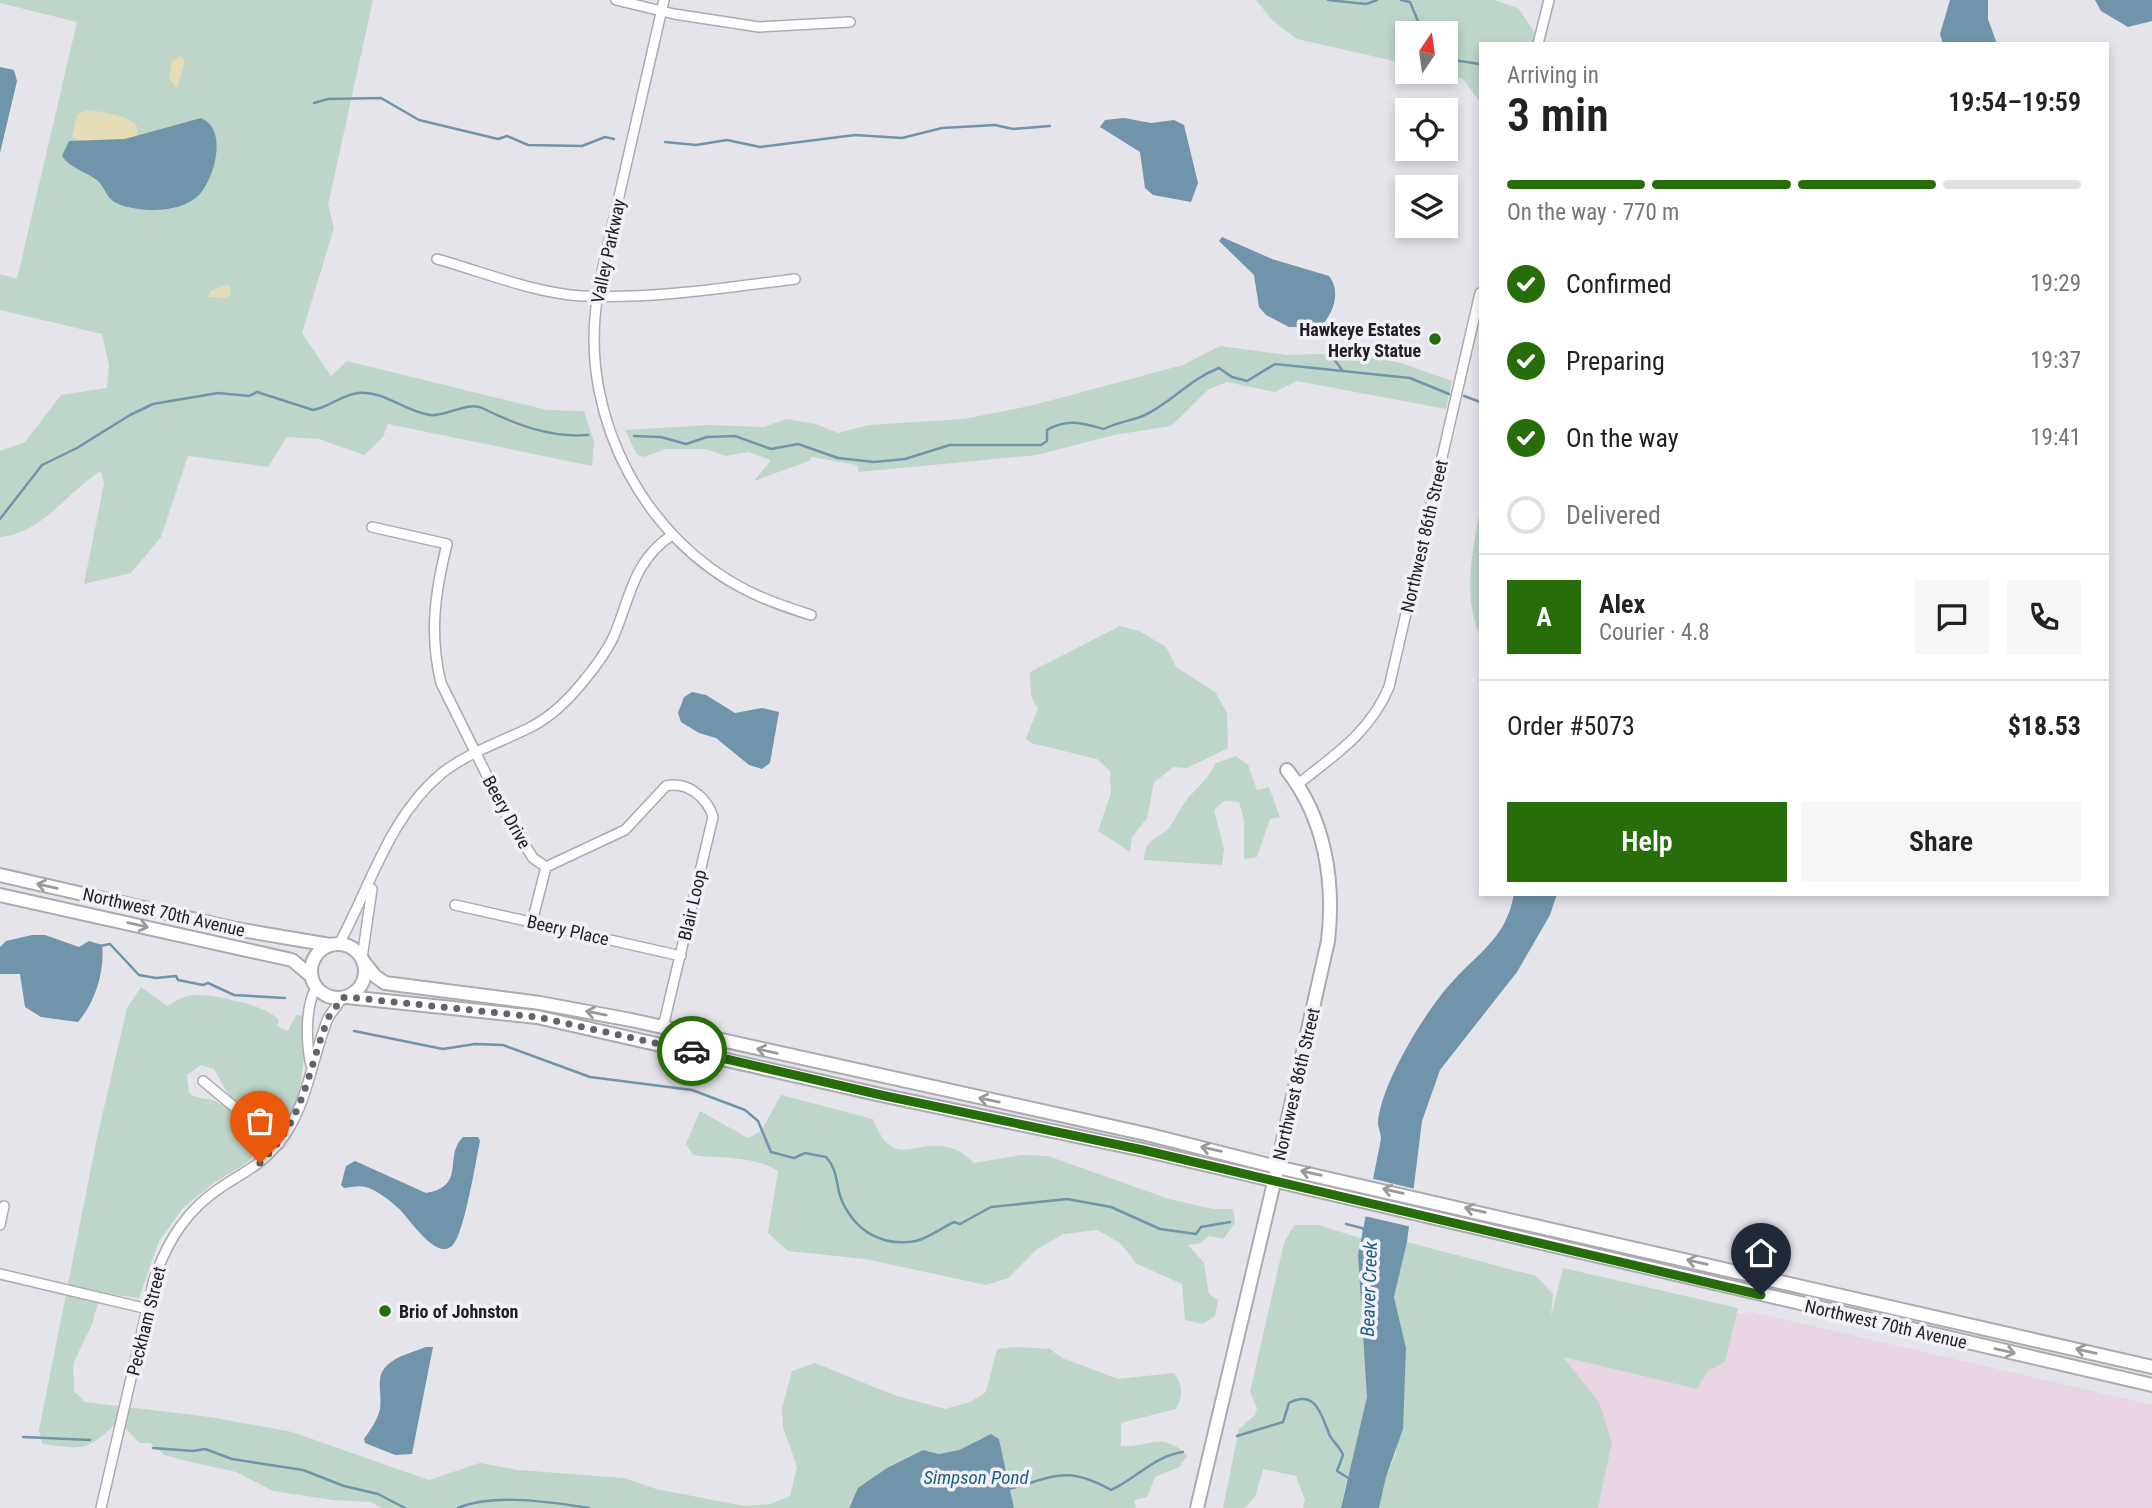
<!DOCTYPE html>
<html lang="en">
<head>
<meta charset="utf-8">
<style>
	body { margin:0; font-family:"Roboto Condensed",sans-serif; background:#f6f6f6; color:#222; height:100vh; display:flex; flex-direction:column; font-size:26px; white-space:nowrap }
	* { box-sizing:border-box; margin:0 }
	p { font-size:23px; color:#767676 }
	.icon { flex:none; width:38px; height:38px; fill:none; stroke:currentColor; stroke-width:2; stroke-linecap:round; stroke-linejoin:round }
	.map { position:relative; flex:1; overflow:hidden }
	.drawer { position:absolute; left:1479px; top:42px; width:630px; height:854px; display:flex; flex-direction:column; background:#fff; border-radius:0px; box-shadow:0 4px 10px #0003 }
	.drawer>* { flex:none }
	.needle { width:46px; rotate:13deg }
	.tools { position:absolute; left:1395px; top:21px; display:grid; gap:14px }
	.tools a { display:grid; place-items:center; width:63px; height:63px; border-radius:0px; background:#fff; box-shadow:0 4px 10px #0003; font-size:35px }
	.pin { position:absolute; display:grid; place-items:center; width:60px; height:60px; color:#fff; margin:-72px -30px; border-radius:50% 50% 50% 0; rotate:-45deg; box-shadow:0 0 7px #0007 }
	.pin .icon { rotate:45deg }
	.courier { position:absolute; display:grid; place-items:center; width:70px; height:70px; margin:-35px; border:5px solid #276e0b; border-radius:50%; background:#fff; color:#222; box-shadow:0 2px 9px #0007 }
	.overview em { font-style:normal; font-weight:600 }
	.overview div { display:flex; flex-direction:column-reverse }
	.overview { display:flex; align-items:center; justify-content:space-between; height:119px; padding:0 28px }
	h1 { font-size:46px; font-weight:600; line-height:52px }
	.bar { display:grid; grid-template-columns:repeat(4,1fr); gap:10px 7px; align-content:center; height:84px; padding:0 28px }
	.bar i { height:9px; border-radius:5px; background:#e0e0e0 }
	.bar .active { background:#276e0b }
	.bar p { grid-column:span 4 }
	.line { display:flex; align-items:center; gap:18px; padding:0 28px; border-top:2px solid #e0e0e0 }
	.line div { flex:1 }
	.round { display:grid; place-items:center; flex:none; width:74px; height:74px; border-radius:0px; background:#f6f6f6 }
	ol { padding:0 28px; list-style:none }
	li { display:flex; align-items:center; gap:21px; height:77px }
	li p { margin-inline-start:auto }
	li .icon { padding:7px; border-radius:50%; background:#276e0b; color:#fff; stroke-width:4 }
	li:last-child { color:#767676 }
	li i { width:38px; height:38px; border:4px solid #e0e0e0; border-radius:50% }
	.cta { display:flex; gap:14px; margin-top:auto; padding:14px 28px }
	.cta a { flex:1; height:80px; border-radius:0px; background:#276e0b; color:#fff; font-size:28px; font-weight:600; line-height:80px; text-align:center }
	.cta a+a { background:#f6f6f6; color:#222 }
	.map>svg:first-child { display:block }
</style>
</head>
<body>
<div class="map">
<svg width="2152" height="1508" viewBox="0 0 2152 1508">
	<rect width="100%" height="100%" fill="#e5e4eb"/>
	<polygon fill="#e8d4e3" points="1752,1312 2152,1405 2152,1508 1598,1508 1612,1443 1562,1357 1697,1389 1708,1371 1725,1362 1736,1314"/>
	<g fill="#bed5c9">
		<path d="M0,0H373L328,205L334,228L302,333L331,376L347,361L547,410L584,411L594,442L592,466L388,424L383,437L364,455L319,439L287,437L268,467L188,456L161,537L131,573L84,584L104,484L101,471C66,492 44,533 0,537V451L25,442L61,395L107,388L109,365L102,334L0,310V274L17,279L77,22L0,3Z"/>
		<polygon points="1256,0 1494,0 1518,8 1535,33 1533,44 1480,44 1480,102 1463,79 1445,72 1446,33 1407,33 1407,64 1297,39 1273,21"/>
		<polygon points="1220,346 1288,355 1353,353 1401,363 1452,381 1446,409 1297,381 1275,392 1227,382 1209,389 1171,426 1114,435 1037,455 859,472 857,465 812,457 809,461 754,481 771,460 748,452 726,456 706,449 666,449 643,457 637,455 625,430 709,425 764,427 786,419 816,424 838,433 869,425 964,419 1030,406 1183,365"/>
		<path d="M1480,509V635C1462,596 1473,550 1480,509Z"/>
		<polygon points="1120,626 1139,631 1166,647 1176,667 1215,692 1227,713 1228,748 1187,768 1174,767 1154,782 1147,818 1132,837 1130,852 1098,831 1111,793 1110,771 1097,759 1031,743 1026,738 1038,709 1031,696 1030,672"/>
		<path d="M1236,756L1248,765L1257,790L1269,787L1280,817L1270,819L1257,857L1244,859V820L1239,802L1224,801L1214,810L1224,849L1222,865L1144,860C1145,836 1159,840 1170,827C1176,818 1181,807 1188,798C1199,786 1208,778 1216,763Z"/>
		<path d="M141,987L167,1006C175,1002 185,995 193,995C213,994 266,1005 279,1020L277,1026L288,1031L296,1015L305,1016C305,1044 305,1116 276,1130L265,1127L229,1096L214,1069L201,1065L187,1075L189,1093C198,1100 205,1097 215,1101C226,1105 261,1135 263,1146L244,1165L216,1181L183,1208L159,1241L139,1298L101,1293L92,1324L73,1364L74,1391L85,1402L210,1417L292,1432L429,1480L480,1463L518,1470L624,1478L656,1489L744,1506L771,1504L790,1496L797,1467L783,1427L782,1408L792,1371L815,1363L894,1395L945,1409L970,1402L986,1392L997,1349L1018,1347L1050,1349L1062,1358L1118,1379L1174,1373C1183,1385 1183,1396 1176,1409L1121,1423V1446C1147,1448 1164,1430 1187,1456L1179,1467L1155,1477L1147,1497L1134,1500L1136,1508H1014L999,1439L982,1438L959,1450L939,1454L923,1450L887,1468L850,1502L849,1508H382L370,1502L333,1500L273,1491L236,1472L182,1460L165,1455L150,1443H139L123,1425L113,1426C87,1453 77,1448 42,1444L39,1430L97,1138L127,1008Z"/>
		<path d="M781,1095L873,1119C894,1173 914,1137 951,1148C961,1150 967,1157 974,1163L1021,1155L1048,1156L1169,1199L1213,1209H1233L1235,1223L1223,1239L1209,1236L1199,1244L1188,1245L1204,1263L1209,1294L1218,1300L1215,1316L1203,1324L1185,1320L1182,1284L1137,1264L1120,1243L1097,1230L1064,1234L1037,1249L1008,1278L986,1285L865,1259L788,1251L768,1233L778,1171C752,1155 722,1159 693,1155L686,1144L700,1111L748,1138L761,1131Z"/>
		<path d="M1294,1225H1318L1363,1239L1358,1255C1360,1301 1371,1350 1367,1396C1364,1435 1347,1470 1341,1508H1303L1305,1500L1296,1476L1263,1469L1255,1497L1245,1508H1223L1239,1429L1255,1415L1257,1408L1250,1392L1284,1243Z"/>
		<polygon points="1407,1242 1536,1276 1553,1294 1551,1316 1563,1268 1738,1308 1725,1362 1708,1371 1697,1389 1563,1357 1599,1402 1612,1443 1598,1508 1379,1508 1386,1477 1396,1453 1406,1348 1394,1297"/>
	</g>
	<g fill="#e5dbb6">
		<polygon points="181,56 185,61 177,89 169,78 172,61"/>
		<path d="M88,110C103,112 130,115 138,128L137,136C119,140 88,147 72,137L77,114Z"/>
		<polygon points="224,285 229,285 231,294 225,298 208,297 210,291"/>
	</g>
	<g fill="#7094a9">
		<polygon points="1950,0 1988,0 1988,19 1997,44 1943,44 1940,34"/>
		<polygon points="2095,0 2152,0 2152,21 2128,27 2101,11"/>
		<polygon points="0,67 14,70 17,81 0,153"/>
		<path d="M201,118C228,129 215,177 200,194C186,209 158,212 139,209C131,208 120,206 113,201C106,196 104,186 97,180C86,172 70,168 62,156L69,141L125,139Z"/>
		<polygon points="1124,118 1151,123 1174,120 1184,125 1198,183 1191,202 1153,195 1145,188 1140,152 1100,127 1105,120"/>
		<path d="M1222,237L1272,259L1329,276C1341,291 1334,313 1321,326L1289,327L1266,315L1259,307L1254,275L1219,241Z"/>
		<polygon points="692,692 706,695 735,713 762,708 779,712 770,763 762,769 749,765 716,738 699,733 681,722 678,713 684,697"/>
		<path d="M1514,894H1557L1550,915L1517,972L1440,1070L1422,1121L1407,1242L1394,1297L1406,1348L1403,1429L1386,1477L1379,1508H1341L1367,1397L1358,1255L1381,1139C1381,1133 1378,1128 1378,1123C1380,1085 1427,1008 1453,981C1480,951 1506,938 1514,894Z"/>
		<path d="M32,935H45L79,947L89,941L102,945C105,971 95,1003 78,1022L41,1017L25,1007L20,974H0V947L6,941Z"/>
		<path d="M463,1137H478L480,1141C476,1160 464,1236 452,1246C435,1261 408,1216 398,1208C391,1201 376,1190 366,1187C359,1185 351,1187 344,1188L341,1185L346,1166L355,1161L426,1193C467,1186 443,1157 463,1137Z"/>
		<path d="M426,1347H433L412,1454L395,1455L365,1443L364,1439C371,1429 377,1421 380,1409C383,1392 373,1375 390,1363C399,1355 414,1352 426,1347Z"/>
		<polygon points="991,1434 999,1439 1014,1508 849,1508 858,1488 887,1468 923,1450 939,1454 959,1450"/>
	</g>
	<polygon fill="#e5e4eb" points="1370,1178 1415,1189 1412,1227 1364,1216"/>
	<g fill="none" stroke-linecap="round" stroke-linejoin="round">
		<g stroke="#7094a9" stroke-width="2.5">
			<polyline points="1328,0 1366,4 1377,0"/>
			<polyline points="1401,0 1410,2 1423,33"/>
			<polyline points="1446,59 1480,64"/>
			<polyline points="314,103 328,99 381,98 419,120 498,139 507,136 528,145 582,146 605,137 614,139"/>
			<polyline points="665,142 696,145 727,140 760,147 855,135 902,138 942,128 995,125 1013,129 1050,126"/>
			<polyline points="1334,359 1342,370"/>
			<polyline points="1464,396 1480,402"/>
			<path d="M634,436L661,437L686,444L707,437L735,436L771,449L798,444L838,458L874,462L905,459L950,445H1041L1047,441V430C1067,418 1083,423 1104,429C1117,422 1132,421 1145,415C1172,402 1190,379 1219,368L1232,377L1247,381L1275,364L1410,378L1449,394"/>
			<path d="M0,519L42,465L77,448L130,415L153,404L218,393L249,396L257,392L313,410C328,408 341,395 358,393C384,390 405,412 430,415C445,417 468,401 482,408C515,424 549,438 588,435"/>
			<polyline points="100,946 110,944 139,975 156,978 176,976 178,980 203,985 208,983 234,995 285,998"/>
			<path d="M354,1031L443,1049L475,1044L503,1045L590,1077L692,1090L745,1110L758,1121L771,1152L794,1158L805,1153L826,1157C839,1171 835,1185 842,1201C856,1232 883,1247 916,1241C927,1239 943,1227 954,1222L960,1224L991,1207L1067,1199L1111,1207L1160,1229L1196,1234L1201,1227L1230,1222"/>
			<polyline points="1346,1224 1362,1228 1367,1234"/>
			<path d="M1237,1436L1283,1422L1289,1403C1317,1388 1322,1418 1330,1436C1334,1443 1340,1447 1343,1455L1337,1471L1350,1479"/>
			<polyline points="23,1437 90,1440"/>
			<polyline points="153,1448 193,1451 205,1449 232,1459 303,1470 344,1486 378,1494 405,1508"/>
			<path d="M1008,1489C1053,1478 1065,1464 1111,1490C1137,1478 1154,1456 1183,1452"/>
			<path d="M458,1508C493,1493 551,1502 589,1508"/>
		</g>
		<g stroke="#abaab1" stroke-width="12">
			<g id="minor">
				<polyline points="616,0 674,14 759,27 850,22"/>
				<path d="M664,0C649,64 635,128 620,192C612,230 601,268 596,307C582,420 645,539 746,590C767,601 789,608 811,615"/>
				<polyline points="1538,44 1549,0"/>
				<path d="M437,259C483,272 534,293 582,296C654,299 724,288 795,279"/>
				<path d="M372,527L447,544C435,592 429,634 441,683L510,822L533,858L546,867"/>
				<path d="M1298,784C1335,755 1370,732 1389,687L1480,293"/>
				<polyline points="455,905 681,956"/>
				<path d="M532,922L546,867L625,830L666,786C687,781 707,797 713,817L663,1027"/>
				<path d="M339,944C371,885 389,817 442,773C469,752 501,742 531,727C552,716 572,696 586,678C596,666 606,652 613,638C631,597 632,562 672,535"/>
				<polyline points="362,958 372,889"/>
				<path d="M311,1065C306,1044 305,1006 316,988"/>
				<polyline points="203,1081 279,1144"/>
				<polyline points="0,1225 4,1206"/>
				<polyline points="0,1274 148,1309"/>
				<path d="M101,1508L154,1279C168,1240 187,1209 223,1186C244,1172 261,1165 278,1144C307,1110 311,1061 327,1021C330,1012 338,1007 341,998"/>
			</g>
		</g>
		<g stroke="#abaab1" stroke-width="16">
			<path id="tertiary" d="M1277,1167L1328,941C1335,881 1325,819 1287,770"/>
		</g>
		<g stroke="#abaab1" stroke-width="16">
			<g id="secondary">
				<polyline points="0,875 236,929 330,945"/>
				<polyline points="0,895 292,960 311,976"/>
				<circle cx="338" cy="971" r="27"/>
				<polyline points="363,961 375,976 385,983 540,1003 631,1020 1146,1134 1277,1167 2152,1367"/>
				<polyline points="347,997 537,1017 881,1095 1143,1150 2152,1385"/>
				<polyline points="1197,1508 1276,1174"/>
			</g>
		</g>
		<use href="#minor" stroke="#fff" stroke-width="9"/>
		<use href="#tertiary" stroke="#fff" stroke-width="12"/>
		<use href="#secondary" stroke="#fff" stroke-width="12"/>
	</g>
	<defs><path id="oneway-shaft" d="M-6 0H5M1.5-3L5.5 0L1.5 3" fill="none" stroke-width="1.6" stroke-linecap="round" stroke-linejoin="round" transform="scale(1.75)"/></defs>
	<g stroke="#9a9a9b">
		<use href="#oneway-shaft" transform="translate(47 886) rotate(-167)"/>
		<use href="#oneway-shaft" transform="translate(138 925) rotate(13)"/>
		<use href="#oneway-shaft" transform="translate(596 1013) rotate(-169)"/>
		<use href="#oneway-shaft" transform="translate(767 1051) rotate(-167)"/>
		<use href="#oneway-shaft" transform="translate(989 1100) rotate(-168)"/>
		<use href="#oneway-shaft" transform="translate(1211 1149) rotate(-167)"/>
		<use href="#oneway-shaft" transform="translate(1311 1173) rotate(-167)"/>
		<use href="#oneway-shaft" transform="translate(1393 1191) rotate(-167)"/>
		<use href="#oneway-shaft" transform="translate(1475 1210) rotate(-167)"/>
		<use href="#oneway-shaft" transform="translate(1697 1262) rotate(-167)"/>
		<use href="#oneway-shaft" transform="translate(2005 1351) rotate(13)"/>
		<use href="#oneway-shaft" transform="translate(2086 1351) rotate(-167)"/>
	</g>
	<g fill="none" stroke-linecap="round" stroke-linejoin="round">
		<path stroke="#646468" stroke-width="7" stroke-dasharray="0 12.6" d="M260,1163C305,1118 306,1077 327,1021C330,1012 338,1007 341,998L347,997L537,1017L692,1051"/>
		<polyline stroke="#276e0b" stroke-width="9" points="692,1051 881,1095 1143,1150 1761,1295"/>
	</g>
	<g fill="#276e0b" stroke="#f2f1f9" stroke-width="2.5">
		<circle cx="1435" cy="339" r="7"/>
		<circle cx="385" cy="1311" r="7"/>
	</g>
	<g text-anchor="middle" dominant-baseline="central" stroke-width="7" stroke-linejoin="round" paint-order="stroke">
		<g font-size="18" fill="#1f1f21" stroke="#f2f1f9">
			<text transform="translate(608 251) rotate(-78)">Valley Parkway</text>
			<text transform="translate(1424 536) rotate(-77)">Northwest 86th Street</text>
			<text transform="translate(507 812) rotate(61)">Beery Drive</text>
			<text transform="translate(692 905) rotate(-77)">Blair Loop</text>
			<text transform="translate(164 912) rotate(13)">Northwest 70th Avenue</text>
			<text transform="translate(568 930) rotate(13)">Beery Place</text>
			<text transform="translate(1296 1084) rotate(-77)">Northwest 86th Street</text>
			<text transform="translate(146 1321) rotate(-76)">Peckham Street</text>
			<text transform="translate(1886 1324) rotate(13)">Northwest 70th Avenue</text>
		</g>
		<g font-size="18" font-weight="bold" fill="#1f1f21" stroke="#f2f1f9" text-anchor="end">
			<text x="1421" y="329">Hawkeye Estates<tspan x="1421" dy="21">Herky Statue</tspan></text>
			<text x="399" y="1311" text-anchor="start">Brio of Johnston</text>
		</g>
		<g font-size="19" font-style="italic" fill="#1d5d7c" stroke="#f2f1f9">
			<text transform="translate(1369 1289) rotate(-88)">Beaver Creek</text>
			<text x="976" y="1477">Simpson Pond</text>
		</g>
	</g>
</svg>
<div class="tools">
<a><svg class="needle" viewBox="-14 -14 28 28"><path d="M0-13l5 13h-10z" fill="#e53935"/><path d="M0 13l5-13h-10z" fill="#767676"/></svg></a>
<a><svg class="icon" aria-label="locate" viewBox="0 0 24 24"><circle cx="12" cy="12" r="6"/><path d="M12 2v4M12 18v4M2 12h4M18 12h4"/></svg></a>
<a><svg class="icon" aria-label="layers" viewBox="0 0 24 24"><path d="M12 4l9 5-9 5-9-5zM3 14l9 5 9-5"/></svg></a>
</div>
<div class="pin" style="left:260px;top:1163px;background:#ea580c"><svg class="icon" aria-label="bag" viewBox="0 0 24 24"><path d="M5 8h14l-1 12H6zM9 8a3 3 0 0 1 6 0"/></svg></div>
<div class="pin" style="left:1761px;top:1295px;background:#1f2937"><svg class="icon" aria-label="home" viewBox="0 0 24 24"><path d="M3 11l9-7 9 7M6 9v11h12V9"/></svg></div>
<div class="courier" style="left:692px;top:1051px"><svg class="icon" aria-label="car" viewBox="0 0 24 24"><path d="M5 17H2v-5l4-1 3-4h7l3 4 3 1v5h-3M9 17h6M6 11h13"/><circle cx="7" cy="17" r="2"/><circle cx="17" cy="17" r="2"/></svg></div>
<section class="drawer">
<div class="overview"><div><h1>3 min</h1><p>Arriving in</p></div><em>19:54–19:59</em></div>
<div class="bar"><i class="active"></i><i class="active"></i><i class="active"></i><i></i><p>On the way · 770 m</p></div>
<ol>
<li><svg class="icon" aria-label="check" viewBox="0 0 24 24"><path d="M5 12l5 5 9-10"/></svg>Confirmed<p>19:29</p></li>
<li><svg class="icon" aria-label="check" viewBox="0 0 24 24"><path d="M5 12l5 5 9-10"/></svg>Preparing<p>19:37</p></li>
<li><svg class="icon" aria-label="check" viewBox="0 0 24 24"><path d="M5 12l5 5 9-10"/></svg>On the way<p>19:41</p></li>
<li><i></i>Delivered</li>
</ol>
<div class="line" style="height:126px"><b class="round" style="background:#276e0b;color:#fff">A</b><div><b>Alex</b><p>Courier · 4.8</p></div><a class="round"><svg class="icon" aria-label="chat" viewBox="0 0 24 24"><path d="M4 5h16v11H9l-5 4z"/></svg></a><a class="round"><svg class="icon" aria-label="phone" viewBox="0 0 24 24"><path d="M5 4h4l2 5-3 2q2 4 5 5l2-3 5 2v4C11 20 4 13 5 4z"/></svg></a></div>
<div class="line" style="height:91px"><div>Order #5073</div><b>$18.53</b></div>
<div class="cta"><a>Help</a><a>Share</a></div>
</section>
</div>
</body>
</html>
